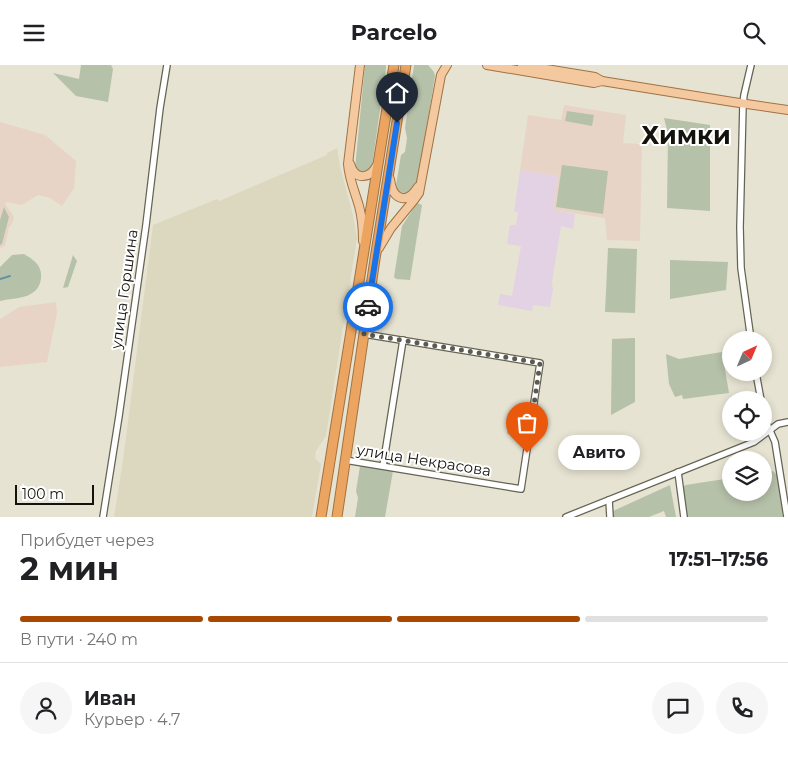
<!DOCTYPE html>
<html lang="ru">
<head>
<meta charset="utf-8">
<style>
	body { margin:0; font-family:Montserrat,sans-serif; background:#f6f6f6; color:#202124; height:100vh; display:flex; flex-direction:column; font-size:19px; white-space:nowrap }
	* { box-sizing:border-box; margin:0 }
	p { font-size:16px; color:#757577 }
	.icon { flex:none; width:28px; height:28px; fill:none; stroke:currentColor; stroke-width:2; stroke-linecap:round; stroke-linejoin:round }
	.map { position:relative; height:452px; overflow:hidden }
	.drawer { display:flex; flex-direction:column; background:#fff; flex:1 }
	.drawer>* { flex:none }
	.needle { width:32px; rotate:44deg }
	.fabs { position:absolute; left:722px; top:266px; display:grid; gap:10px }
	.fabs a { display:grid; place-items:center; width:50px; height:50px; border-radius:50%; background:#fff; box-shadow:0 2px 8px #0003; font-size:25px }
	.scale { position:absolute; left:15px; bottom:12px; width:79px; box-sizing:border-box; padding-left:5px; border:2px solid #13120c; border-top:0; font-size:14px; line-height:18px; white-space:nowrap; color:#13120c; -webkit-text-stroke:4px #fff; paint-order:stroke }
	.pin { position:absolute; display:grid; place-items:center; width:42px; height:42px; color:#fff; margin:-51px -21px; border-radius:50% 50% 50% 0; rotate:-45deg; box-shadow:0 0 5px #0007 }
	.pin .icon { rotate:45deg }
	.courier { position:absolute; display:grid; place-items:center; width:50px; height:50px; margin:-25px; border:4px solid #1a73e8; border-radius:50%; background:#fff; color:#222; box-shadow:0 1px 6px #0007 }
	.bubble { position:absolute; height:35px; border-radius:18px; background:#fff; box-shadow:0 2px 8px #0003; font-size:16px; font-weight:700; line-height:35px; text-align:center }
	.headline em { font-style:normal; font-weight:700 }
	.headline div { display:flex; flex-direction:column-reverse }
	.headline { display:flex; align-items:center; justify-content:space-between; height:85px; padding:0 20px }
	h1 { font-size:32px; font-weight:700; line-height:38px }
	.bar { display:grid; grid-template-columns:repeat(4,1fr); gap:8px 5px; align-content:center; height:60px; padding:0 20px }
	.bar i { height:6px; border-radius:4px; background:#e0e0e0 }
	.bar .current { background:#a84700 }
	.bar p { grid-column:span 4 }
	.line { display:flex; align-items:center; gap:12px; padding:0 20px; border-top:1px solid #e0e0e0 }
	.line div { flex:1 }
	.round { display:grid; place-items:center; flex:none; width:52px; height:52px; border-radius:26px; background:#f6f6f6 }
	header { display:flex; justify-content:space-between; align-items:center; height:65px; padding:0 20px; background:#fff; font-size:22px; font-weight:700 }
	.map>svg:first-child { display:block }
</style>
</head>
<body>
<header><svg class="icon" aria-label="menu" viewBox="0 0 24 24"><path d="M4 6h16M4 12h16M4 18h16"/></svg>Parcelo<svg class="icon" aria-label="search" viewBox="0 0 24 24"><circle cx="10" cy="10" r="6"/><path d="M15 15l6 6"/></svg></header>
<div class="map">
<svg width="788" height="452" viewBox="0 0 788 452">
	<rect width="100%" height="100%" fill="#e6e3d2"/>
	<polygon fill="#dcd8c0" points="337,83 340,101 353,150 357,173 326,371 316,386 315,393 321,399 312,452 114,452 123,395 153,160 217,134 219,136 327,90 327,88"/>
	<polygon fill="#e3d2e4" points="520,105 558,111 553,145 575,149 573,164 561,161 552,217 553,224 550,242 533,240 532,246 498,240 500,229 512,231 521,181 507,179 510,160 516,160 518,147 514,147"/>
	<g fill="#e8d4c6">
		<polygon points="564,40 626,50 623,78 642,79 640,176 607,175 605,153 553,145 558,111 520,105 528,50 561,55"/>
		<polygon points="0,57 45,70 76,96 74,123 62,141 50,133 38,130 22,140 6,137 5,139 14,152 12,159 9,162 5,181 0,183"/>
		<polygon points="56,237 57,248 47,297 0,302 0,254 19,242"/>
	</g>
	<g fill="#b6c1a9">
		<polygon points="81,0 111,0 113,4 108,37 76,31 53,8 79,14"/>
		<polygon points="365,0 386,0 386,3 372,101 371,104 362,108 355,103"/>
		<polygon points="414,0 428,0 434,7 435,11 418,116 414,124 406,130 398,127 396,120 401,90 405,87 407,73 405,63"/>
		<polygon points="567,46 594,50 592,61 565,56"/>
		<polygon points="664,53 710,60 710,146 667,143 668,69"/>
		<polygon points="562,100 608,106 603,149 556,142"/>
		<polygon points="417,138 422,140 410,215 396,214 394,212 402,161"/>
		<polygon points="4,142 9,152 2,179 0,180 0,155"/>
		<polygon points="608,183 637,184 635,248 605,247"/>
		<path d="M24,189C29,192 36,196 39,202C40,204 41,207 41,209C42,221 35,229 23,232C15,234 8,234 0,236V202L12,190Z"/>
		<polygon points="73,190 77,196 68,222 63,223"/>
		<polygon points="670,195 728,197 726,225 670,234"/>
		<polygon points="635,273 635,337 611,350 612,274"/>
		<polygon points="722,287 729,328 683,334 682,330 675,332 669,319 666,289 679,294"/>
		<polygon points="509,354 523,356 521,371 507,369"/>
		<polygon points="360,401 393,406 385,452 355,452 358,433 356,426"/>
		<polygon points="773,406 777,410 783,452 687,452 683,426 684,421 686,420 731,413 731,428 764,428 764,407"/>
		<polygon points="670,420 676,452 666,452 664,446 649,452 613,452 613,446"/>
	</g>
	<g fill="none" stroke-linecap="round" stroke-linejoin="round">
		<polyline stroke="#6591a3" stroke-width="2" points="0,214 10,211"/>
		<g stroke="#656354" stroke-width="8">
			<g id="minor">
				<polyline points="751,0 744,30 743,39 740,162 741,203 751,275"/>
				<polyline points="756,308 761,335"/>
				<polyline points="764,352 775,377 787,452"/>
				<polyline points="345,395 521,424 540,298 364,269"/>
				<polyline points="383,401 403,275"/>
				<polyline points="678,407 684,452"/>
				<polyline points="609,435 610,452"/>
				<polyline points="103,452 119,351 146,160 160,43 167,0"/>
				<polyline points="566,452 754,377 778,359 788,357"/>
			</g>
		</g>
		<g stroke="#a07243" stroke-width="10">
			<g id="major">
				<path d="M360,0L348,99C349,114 355,127 359,141C362,152 363,164 363,176"/>
				<polyline points="487,0 594,18 602,16"/>
				<polyline points="522,0 595,12 602,16 733,37 788,45"/>
				<path d="M350,99C355,116 370,114 377,100"/>
				<path d="M390,114C392,134 406,141 418,122"/>
				<polyline points="379,183 391,163 414,135 419,128 441,10 447,0"/>
			</g>
		</g>
		<g stroke="#a07243" stroke-width="11">
			<g id="highway">
				<polyline points="321,452 394,0"/>
				<polyline points="337,452 375,194 406,0"/>
			</g>
		</g>
		<use href="#minor" stroke="#fff" stroke-width="5.5"/>
		<use href="#major" stroke="#f4c9a0" stroke-width="8"/>
		<use href="#highway" stroke="#eca560" stroke-width="9"/>
	</g>
	<g fill="none" stroke-linecap="round" stroke-linejoin="round">
		<polyline stroke="#5d5b51" stroke-width="5" stroke-dasharray="0 9" points="368,242 364,269 540,298 527,388"/>
		<polyline stroke="#1a73e8" stroke-width="6" points="368,242 397,58"/>
	</g>
	<g text-anchor="middle" dominant-baseline="central" stroke-width="4" stroke-linejoin="round" paint-order="stroke">
		<g font-size="15" fill="#13120c" stroke="#fff">
			<text transform="translate(124 224) rotate(-82)">улица Горшина</text>
			<text transform="translate(424 395) rotate(9)">улица Некрасова</text>
		</g>
		<g font-size="25" font-weight="bold" fill="#13120c" stroke="#fff">
			<text x="686" y="70">Химки</text>
		</g>
	</g>
</svg>
<div class="fabs">
<a><svg class="needle" viewBox="-14 -14 28 28"><path d="M0-13l5 13h-10z" fill="#e53935"/><path d="M0 13l5-13h-10z" fill="#757577"/></svg></a>
<a><svg class="icon" aria-label="locate" viewBox="0 0 24 24"><circle cx="12" cy="12" r="6"/><path d="M12 2v4M12 18v4M2 12h4M18 12h4"/></svg></a>
<a><svg class="icon" aria-label="layers" viewBox="0 0 24 24"><path d="M12 4l9 5-9 5-9-5zM3 14l9 5 9-5"/></svg></a>
</div>
<div class="scale">100 m</div>
<div class="pin" style="left:527px;top:388px;background:#ea580c"><svg class="icon" aria-label="bag" viewBox="0 0 24 24"><path d="M5 8h14l-1 12H6zM9 8a3 3 0 0 1 6 0"/></svg></div>
<div class="pin" style="left:397px;top:58px;background:#1f2937"><svg class="icon" aria-label="home" viewBox="0 0 24 24"><path d="M3 11l9-7 9 7M6 9v11h12V9"/></svg></div>
<div class="courier" style="left:368px;top:242px"><svg class="icon" aria-label="car" viewBox="0 0 24 24"><path d="M5 17H2v-5l4-1 3-4h7l3 4 3 1v5h-3M9 17h6M6 11h13"/><circle cx="7" cy="17" r="2"/><circle cx="17" cy="17" r="2"/></svg></div>
<div class="bubble" style="left:558px;top:370px;width:82px">Авито</div>
</div>
<section class="drawer">
<div class="headline"><div><h1>2 мин</h1><p>Прибудет через</p></div><em>17:51–17:56</em></div>
<div class="bar"><i class="current"></i><i class="current"></i><i class="current"></i><i></i><p>В пути · 240 m</p></div>
<div class="line" style="height:90px"><a class="round"><svg class="icon" aria-label="person" viewBox="0 0 24 24"><circle cx="12" cy="8" r="4"/><path d="M4 21q1-7 8-7t8 7"/></svg></a><div><b>Иван</b><p>Курьер · 4.7</p></div><a class="round"><svg class="icon" aria-label="chat" viewBox="0 0 24 24"><path d="M4 5h16v11H9l-5 4z"/></svg></a><a class="round"><svg class="icon" aria-label="phone" viewBox="0 0 24 24"><path d="M5 4h4l2 5-3 2q2 4 5 5l2-3 5 2v4C11 20 4 13 5 4z"/></svg></a></div>
</section>
</body>
</html>
